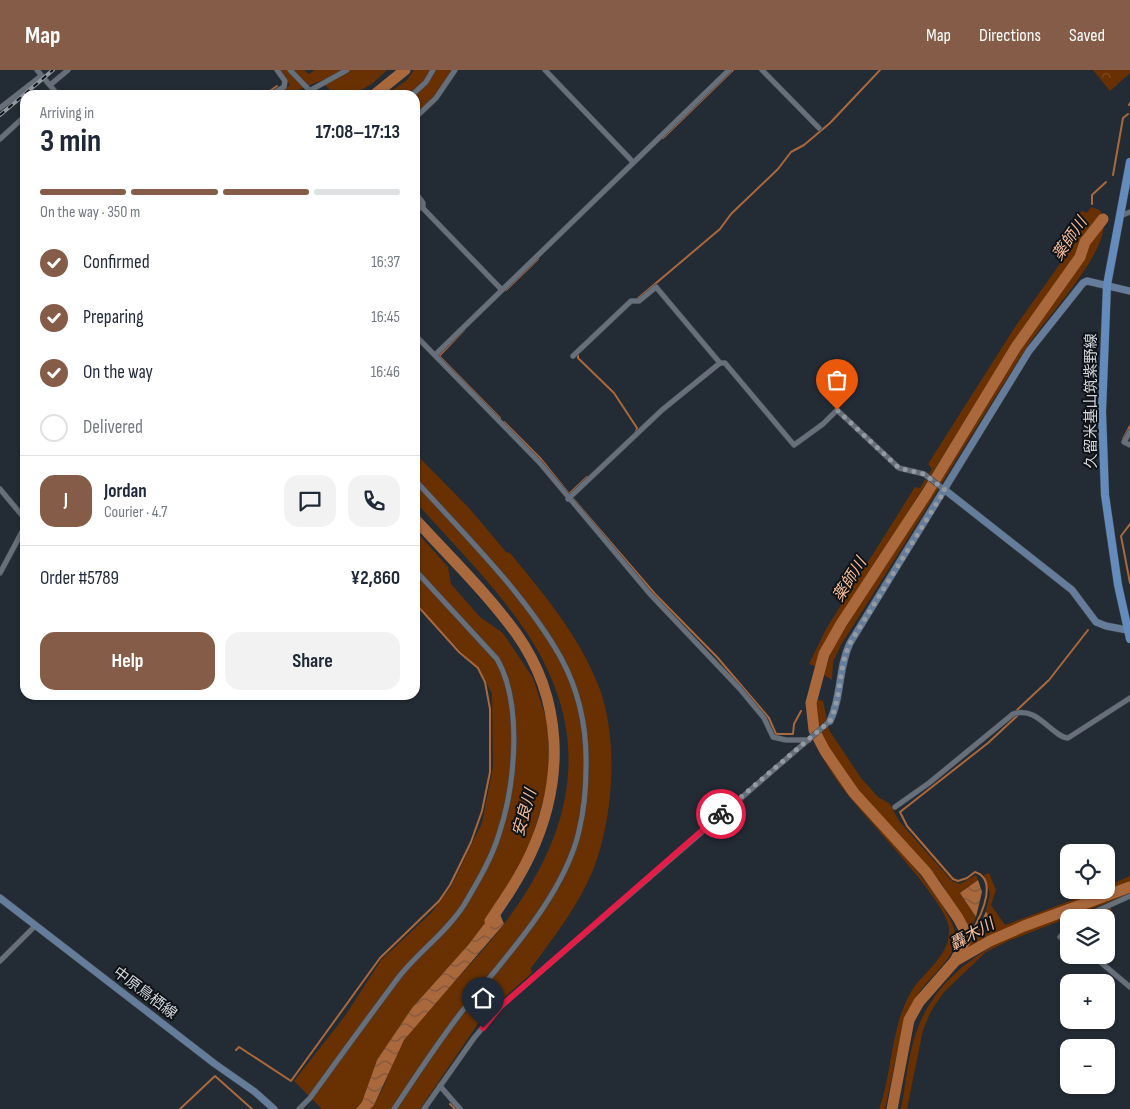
<!DOCTYPE html>
<html lang="en">
<head>
<meta charset="utf-8">
<style>
	body { margin:0; font-family:"Sofia Sans Condensed","Noto Sans JP",sans-serif; background:#f2f2f3; color:#1f2937; height:100vh; display:flex; flex-direction:column; font-size:19px; white-space:nowrap }
	* { box-sizing:border-box; margin:0 }
	p { font-size:16px; color:#747a83 }
	.icon { flex:none; width:28px; height:28px; fill:none; stroke:currentColor; stroke-width:2; stroke-linecap:round; stroke-linejoin:round }
	.map { position:relative; flex:1; overflow:hidden }
	.details { position:absolute; left:20px; top:20px; width:400px; height:610px; display:flex; flex-direction:column; background:#fff; border-radius:15px; box-shadow:0 1px 4px #0004 }
	.details>* { flex:none }
	.fabs { position:absolute; left:1060px; top:774px; display:grid; gap:10px }
	.fabs a { display:grid; place-items:center; width:55px; height:55px; border-radius:10px; background:#fff; box-shadow:0 1px 4px #0004; font-size:25px }
	.pin { position:absolute; display:grid; place-items:center; width:42px; height:42px; color:#fff; margin:-51px -21px; border-radius:50% 50% 50% 0; rotate:-45deg; box-shadow:0 0 5px #0007 }
	.pin .icon { rotate:45deg }
	.courier { position:absolute; display:grid; place-items:center; width:50px; height:50px; margin:-25px; border:4px solid #e11d48; border-radius:50%; background:#fff; color:#222; box-shadow:0 1px 6px #0007 }
	.overview em { font-style:normal; font-weight:700 }
	.overview div { display:flex; flex-direction:column-reverse }
	.overview { display:flex; align-items:center; justify-content:space-between; height:85px; padding:0 20px }
	h1 { font-size:32px; font-weight:700; line-height:38px }
	.bar { display:grid; grid-template-columns:repeat(4,1fr); gap:8px 5px; align-content:center; height:60px; padding:0 20px }
	.bar i { height:6px; border-radius:4px; background:#e0e1e3 }
	.bar .active { background:#845c47 }
	.bar p { grid-column:span 4 }
	.line { display:flex; align-items:center; gap:12px; padding:0 20px; border-top:1px solid #e0e1e3 }
	.line div { flex:1 }
	.round { display:grid; place-items:center; flex:none; width:52px; height:52px; border-radius:15px; background:#f2f2f3 }
	ol { padding:0 20px; list-style:none }
	li { display:flex; align-items:center; gap:15px; height:55px }
	li p { margin-inline-start:auto }
	li .icon { padding:5px; border-radius:50%; background:#845c47; color:#fff; stroke-width:4 }
	li:last-child { color:#747a83 }
	li i { width:28px; height:28px; border:2px solid #e0e1e3; border-radius:50% }
	.action { display:flex; gap:10px; margin-top:auto; padding:10px 20px }
	.action a { flex:1; height:58px; border-radius:15px; background:#845c47; color:#fff; font-size:20px; font-weight:700; line-height:58px; text-align:center }
	.action a+a { background:#f2f2f3; color:#1f2937 }
	header { display:flex; align-items:center; gap:30px; box-sizing:border-box; height:70px; padding:0 25px; background:#845c47; color:#fff }
	header strong { font-size:24px }
	nav { display:flex; gap:28px; margin-inline-start:auto; font-size:18px }
	.map>svg:first-child { display:block }
</style>
</head>
<body>
<header>
<strong>Map</strong>
<nav><a>Map</a><a>Directions</a><a>Saved</a></nav>
</header>
<div class="map">
<svg width="1130" height="1039" viewBox="0 0 1130 1039">
	<defs>
		<pattern id="forest-crowns" width="20" height="18" patternUnits="userSpaceOnUse" patternTransform="scale(1.25)"><rect width="20" height="18" fill="#693102"/><path d="M2 6a3 3 0 1 1 6 0M12 15a3 3 0 1 1 6 0" fill="none" stroke="#7d4e26"/></pattern>
		<pattern id="water-waves" width="16" height="10" patternUnits="userSpaceOnUse" patternTransform="scale(1.25)"><rect width="16" height="10" fill="#aa683d"/><path d="M0 5q4-4 8 0t8 0" fill="none" stroke="#7f583f"/></pattern>
	</defs>
	<rect width="100%" height="100%" fill="#232b34"/>
	<g fill="#693102">
		<path d="M279,0H304L309,4L315,0H387L373,13L353,25H328L332,22L321,11C305,16 292,25 276,25L290,15Z"/>
		<polygon points="414,0 453,0 433,29 415,44 415,25 385,25 407,10"/>
		<polygon points="1091,137 1100,140 1102,146 1083,165 1075,186 1022,260 826,573 815,596 809,594 826,559 915,417 920,418 932,399 928,394 1015,257 1062,191 1074,163 1083,150 1079,144 1082,141 1087,143"/>
		<path d="M1104,157C1099,193 1048,245 1027,277C963,377 905,475 841,575L833,592L832,610L824,605L832,579L1027,269L1082,192L1094,165Z"/>
		<path d="M415,383L469,438L506,482L510,483C543,523 577,563 597,612C619,664 614,742 595,795C581,832 555,866 531,898L532,903L484,945L420,1039H370C387,1020 390,989 406,968C436,928 474,894 504,854C583,750 594,649 512,542C483,503 447,468 415,431Z"/>
		<polygon points="415,460 448,497 451,514 480,547 503,563 533,608 548,654 549,711 527,785 497,837 469,874 412,938 377,990 362,1032 356,1039 322,1039 294,1011 345,946 381,890 431,843 451,817 482,753 493,697 492,624 480,599 461,582 415,532"/>
		<path d="M818,630L823,631L829,660L861,708L878,727L890,734L899,751L952,811L960,814L976,805L978,810L960,823L976,847L970,859C958,851 949,822 939,810C904,765 815,694 814,635Z"/>
		<path d="M813,672C824,688 834,704 846,719C868,747 960,838 956,871C953,891 924,911 915,929C898,963 894,1002 885,1039H879C893,1001 890,958 911,922C923,902 951,886 949,858C947,831 864,747 844,720C832,705 823,688 813,672Z"/>
		<polygon points="989,803 996,820 991,835 1005,855 1099,820 1106,820 1106,817 1130,806 1130,812 1002,862 969,879 966,877 980,856 983,862 993,856 986,841 990,823 984,805"/>
		<path d="M1130,821V824L1008,871L986,882L944,922L931,941L923,960L907,1039H901C906,1014 908,984 917,960C949,873 1052,850 1130,821Z"/>
	</g>
	<g fill="url(#forest-crowns)">
		<polygon points="1093,0 1130,0 1130,3 1110,21"/>
		<polygon points="1111,837 1113,863 1106,865 1106,848 1086,848"/>
	</g>
	<g fill="url(#water-waves)">
		<polygon points="978,810 982,822 976,847 960,823"/>
		<polygon points="497,837 504,854 404,970 374,1035 370,1039 356,1039 362,1032 377,990 412,938 469,874"/>
		<polygon points="986,841 993,856 983,862 980,856"/>
	</g>
	<g fill="none" stroke-linecap="round" stroke-linejoin="round">
		<g stroke="#aa683d" stroke-width="2">
			<polyline points="264,25 277,16"/>
			<polyline points="1129,35 1130,33"/>
			<polyline points="663,68 733,0"/>
			<polyline points="1113,105 1123,48 1128,44"/>
			<polyline points="1092,134 1092,125 1106,112"/>
			<polyline points="506,220 538,189"/>
			<polyline points="636,230 720,159 731,144 778,99 791,82 804,75 830,53 880,0"/>
			<polyline points="464,260 439,286 500,348"/>
			<polyline points="578,284 578,288 614,323 637,358 636,362"/>
			<polyline points="504,352 540,388 569,424"/>
			<polyline points="1123,369 1130,356"/>
			<polyline points="587,407 569,424 655,524 717,587 769,648 776,664 793,664 794,654 801,641"/>
			<polyline points="1130,454 1121,466 1130,513"/>
			<path d="M966,869C977,857 1001,810 975,802L967,808L958,811L953,809L907,756L900,742L988,673L1017,646V640L1049,610L1088,560"/>
			<polyline points="236,980 239,977 291,1011 380,888 439,831 450,815 471,772 482,741 490,702 490,639 485,612 478,598 459,582 415,533"/>
			<polyline points="450,1034 455,1039"/>
			<polyline points="180,1039 215,1006 252,1039"/>
		</g>
		<g stroke="#aa683d" stroke-width="11">
			<polyline points="374,25 405,0"/>
			<path d="M415,449C449,486 486,522 516,563C563,629 565,709 531,783C520,807 505,829 490,851"/>
			<polyline points="955,891 966,869 966,863 958,848 926,802 854,723 825,681 814,660 811,633 824,584 841,554 927,423 1016,277 1080,187 1085,172 1103,149"/>
			<polyline points="892,1039 909,950 919,932 955,891 990,871 1024,856 1130,817"/>
		</g>
		<g stroke="#3f464d" stroke-width="6">
			<g id="street">
				<polyline points="37,0 58,25"/>
				<polyline points="290,0 314,25"/>
				<polyline points="545,0 633,92"/>
				<polyline points="762,0 819,58"/>
				<polyline points="50,15 68,0"/>
				<polyline points="270,25 284,17 285,11 277,0"/>
				<polyline points="302,25 347,0"/>
				<polyline points="412,25 426,12 433,0"/>
				<polyline points="0,38 41,6"/>
				<polyline points="415,48 436,28 455,0"/>
				<polyline points="0,69 25,46"/>
				<polyline points="415,122 423,133 423,138 415,137"/>
				<polyline points="415,130 501,219"/>
				<polyline points="1120,146 1130,142"/>
				<polyline points="415,265 540,393 650,524 740,619 764,648 773,667 786,670 809,670"/>
				<polyline points="435,285 729,0"/>
				<polyline points="573,286 631,231 639,231 656,217 720,293"/>
				<polyline points="1130,362 1124,372 1130,375"/>
				<polyline points="0,419 25,449"/>
				<polyline points="568,429 662,340 720,293 725,293 794,375 823,354 837,340 899,398 924,404 945,420"/>
				<polyline points="0,503 23,460 25,448"/>
				<path d="M895,737L929,713L1013,644C1037,635 1052,667 1068,668L1130,628"/>
				<polyline points="1081,848 1130,826"/>
				<polyline points="1069,857 1060,867 1069,873"/>
				<polyline points="1092,885 1130,917"/>
				<polyline points="0,891 35,856"/>
				<polyline points="440,1016 460,1039"/>
				<path d="M299,1039L310,1028C339,988 368,948 398,908C418,882 446,863 464,835C477,813 492,788 499,764C515,716 523,634 497,589L415,500"/>
				<path d="M394,1039C416,1006 438,972 463,940C504,889 564,826 579,761C584,740 586,718 586,697C587,658 580,623 561,588C526,525 464,464 415,410"/>
				<polyline points="424,1039 474,968 501,936 830,651"/>
			</g>
		</g>
		<g stroke="#3f464d" stroke-width="8">
			<g id="secondary">
				<polyline points="945,420 1072,520 1096,552 1106,556 1127,560"/>
				<path d="M830,651C842,626 838,598 850,573L1029,281L1083,213L1087,211L1130,221"/>
				<polyline points="0,828 215,994 255,1022 274,1039"/>
			</g>
		</g>
		<g stroke="#3f464d" stroke-width="9">
			<polyline id="primary" points="1130,92 1107,215 1102,342 1105,425 1118,515 1130,569"/>
		</g>
		<use href="#street" stroke="#676f7a" stroke-width="5"/>
		<use href="#secondary" stroke="#657d9b" stroke-width="7"/>
		<use href="#primary" stroke="#638bbc" stroke-width="8"/>
		<g stroke="#91979e" stroke-width="4">
			<polyline id="rail" points="0,45 53,0"/>
		</g>
		<use href="#rail" stroke="#0f1317" stroke-width="2" stroke-dasharray="5.5" stroke-linecap="butt"/>
	</g>
	<g fill="none" stroke-linecap="round" stroke-linejoin="round">
		<path stroke="#949aa1" stroke-width="5" stroke-dasharray="0 9" d="M721,744L830,651C842,626 838,598 850,573L945,420L924,404L899,398L837,340"/>
		<polyline stroke="#e11d48" stroke-width="6" points="483,958 501,936 721,744"/>
	</g>
	<g text-anchor="middle" dominant-baseline="central" stroke-width="4" stroke-linejoin="round" paint-order="stroke">
		<g font-size="15" fill="#d1d6dc" stroke="#0f1317">
			<text transform="translate(1091 331) rotate(-90)">久留米基山筑紫野線</text>
			<text transform="translate(145 923) rotate(37)">中原鳥栖線</text>
		</g>
		<g font-size="16" font-style="italic" fill="#f6bd9b" stroke="#0f1317">
			<text transform="translate(1070 169) rotate(-56)">薬師川</text>
			<text transform="translate(850 510) rotate(-58)">薬師川</text>
			<text transform="translate(525 743) rotate(-74)">安良川</text>
			<text transform="translate(972 865) rotate(-29)">轟木川</text>
		</g>
	</g>
</svg>
<div class="fabs">
<a><svg class="icon" aria-label="locate" viewBox="0 0 24 24"><circle cx="12" cy="12" r="6"/><path d="M12 2v4M12 18v4M2 12h4M18 12h4"/></svg></a>
<a><svg class="icon" aria-label="layers" viewBox="0 0 24 24"><path d="M12 4l9 5-9 5-9-5zM3 14l9 5 9-5"/></svg></a>
<a>+</a>
<a>−</a>
</div>
<div class="pin" style="left:837px;top:340px;background:#ea580c"><svg class="icon" aria-label="bag" viewBox="0 0 24 24"><path d="M5 8h14l-1 12H6zM9 8a3 3 0 0 1 6 0"/></svg></div>
<div class="pin" style="left:483px;top:958px;background:#1f2937"><svg class="icon" aria-label="home" viewBox="0 0 24 24"><path d="M3 11l9-7 9 7M6 9v11h12V9"/></svg></div>
<div class="courier" style="left:721px;top:744px"><svg class="icon" aria-label="bike" viewBox="0 0 24 24"><circle cx="6" cy="16" r="4"/><circle cx="18" cy="16" r="4"/><path d="M6 16l4-8h5l3 8M10 8l3 8H6M13 5h3"/></svg></div>
<section class="details">
<div class="overview"><div><h1>3 min</h1><p>Arriving in</p></div><em>17:08–17:13</em></div>
<div class="bar"><i class="active"></i><i class="active"></i><i class="active"></i><i></i><p>On the way · 350 m</p></div>
<ol>
<li><svg class="icon" aria-label="check" viewBox="0 0 24 24"><path d="M5 12l5 5 9-10"/></svg>Confirmed<p>16:37</p></li>
<li><svg class="icon" aria-label="check" viewBox="0 0 24 24"><path d="M5 12l5 5 9-10"/></svg>Preparing<p>16:45</p></li>
<li><svg class="icon" aria-label="check" viewBox="0 0 24 24"><path d="M5 12l5 5 9-10"/></svg>On the way<p>16:46</p></li>
<li><i></i>Delivered</li>
</ol>
<div class="line" style="height:90px"><b class="round" style="background:#845c47;color:#fff">J</b><div><b>Jordan</b><p>Courier · 4.7</p></div><a class="round"><svg class="icon" aria-label="chat" viewBox="0 0 24 24"><path d="M4 5h16v11H9l-5 4z"/></svg></a><a class="round"><svg class="icon" aria-label="phone" viewBox="0 0 24 24"><path d="M5 4h4l2 5-3 2q2 4 5 5l2-3 5 2v4C11 20 4 13 5 4z"/></svg></a></div>
<div class="line" style="height:65px"><div>Order #5789</div><b>¥2,860</b></div>
<div class="action"><a>Help</a><a>Share</a></div>
</section>
</div>
</body>
</html>
